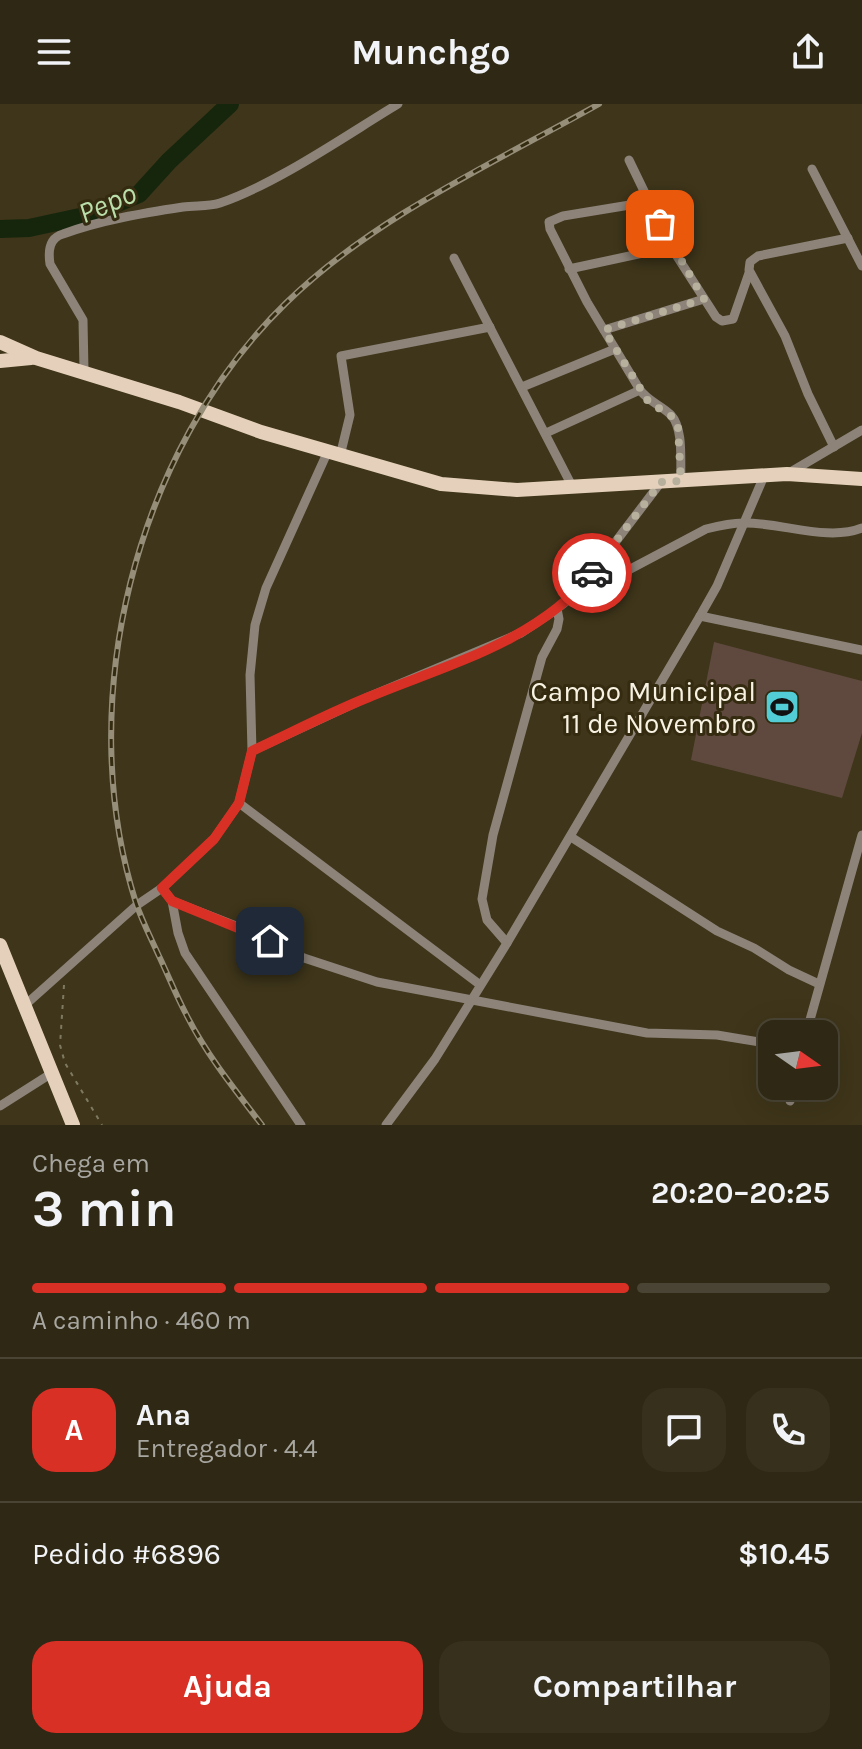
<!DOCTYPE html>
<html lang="pt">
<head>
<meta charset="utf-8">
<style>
	body { margin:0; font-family:Karla,sans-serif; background:#36301d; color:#f1f3f6; height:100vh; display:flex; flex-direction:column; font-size:30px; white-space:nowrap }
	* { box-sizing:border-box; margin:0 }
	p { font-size:26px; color:#a7a6a0 }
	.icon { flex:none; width:44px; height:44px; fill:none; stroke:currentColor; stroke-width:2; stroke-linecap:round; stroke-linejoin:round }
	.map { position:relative; height:1021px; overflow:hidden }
	.panel { display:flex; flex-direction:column; background:#2e2814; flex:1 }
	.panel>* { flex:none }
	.needle { width:52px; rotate:104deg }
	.fabs { position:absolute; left:758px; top:916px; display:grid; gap:16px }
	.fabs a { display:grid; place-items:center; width:80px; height:80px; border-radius:16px; background:#2e2814; box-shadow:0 8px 32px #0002,0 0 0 2px #494434; font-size:40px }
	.pin { position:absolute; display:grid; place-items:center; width:68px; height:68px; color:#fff; margin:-34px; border-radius:16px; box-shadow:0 4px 12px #0006 }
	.courier { position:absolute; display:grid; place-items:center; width:80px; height:80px; margin:-40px; border:6px solid #d93025; border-radius:50%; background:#fff; color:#222; box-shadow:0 2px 10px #0007 }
	.summary em { font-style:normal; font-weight:700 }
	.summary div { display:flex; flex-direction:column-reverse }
	.summary { display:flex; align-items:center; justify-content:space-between; height:136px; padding:0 32px }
	h1 { font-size:52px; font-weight:700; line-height:60px }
	.bar { display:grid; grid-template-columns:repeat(4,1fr); gap:12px 8px; align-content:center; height:96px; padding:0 32px }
	.bar i { height:10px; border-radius:6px; background:#494434 }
	.bar .current { background:#d93025 }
	.bar p { grid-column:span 4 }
	.line { display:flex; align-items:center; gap:20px; padding:0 32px; border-top:2px solid #494434 }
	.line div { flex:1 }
	.round { display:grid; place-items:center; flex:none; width:84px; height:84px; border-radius:24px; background:#36301d }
	.primary-button { display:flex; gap:16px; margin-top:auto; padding:16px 32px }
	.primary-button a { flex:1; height:92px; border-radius:24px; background:#d93025; color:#fff; font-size:32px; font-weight:700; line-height:92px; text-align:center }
	.primary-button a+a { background:#36301d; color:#f1f3f6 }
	header { display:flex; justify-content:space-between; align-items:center; height:104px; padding:0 32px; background:#2e2814; font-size:36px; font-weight:700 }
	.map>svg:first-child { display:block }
</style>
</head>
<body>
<header><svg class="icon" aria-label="menu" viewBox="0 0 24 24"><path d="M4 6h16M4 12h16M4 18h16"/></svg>Munchgo<svg class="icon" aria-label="share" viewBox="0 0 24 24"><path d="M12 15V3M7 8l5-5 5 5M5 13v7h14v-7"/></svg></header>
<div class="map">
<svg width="862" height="1021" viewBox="0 0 862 1021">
	<rect width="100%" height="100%" fill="#3e351a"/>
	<polygon fill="#5f493e" points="714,538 862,577 862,629 842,694 691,656"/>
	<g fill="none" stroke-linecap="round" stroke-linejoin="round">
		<polyline stroke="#15260c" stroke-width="18" points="0,125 29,124 89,111 139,90 169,57 230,0"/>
		<polyline stroke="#807962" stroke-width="2" stroke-dasharray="4 6" stroke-linecap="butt" points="64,881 60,941 65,959 102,1021"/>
		<g stroke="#8d8379" stroke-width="9">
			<polyline points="629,56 671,143 716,213 722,217 733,215 749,169"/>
			<polyline points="812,65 862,162"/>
			<path d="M648,98L563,112L549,118L550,125L587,198L640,286C649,298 661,301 671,311C684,325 680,358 681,377"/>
			<polyline points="454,154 572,382"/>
			<polyline points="569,165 671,143"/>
			<polyline points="604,226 704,195"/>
			<path d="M84,267L83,216L50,160C48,147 49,134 63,130C101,116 144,109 183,103C195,101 208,103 220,99C278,79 345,32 398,0"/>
			<polyline points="522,283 615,245"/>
			<polyline points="546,329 640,286"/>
			<polyline points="834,343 808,290 785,232 749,166 750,158 758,152 848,134"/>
			<polyline points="340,352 350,311 341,252 490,223"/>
			<polyline points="789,369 862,326"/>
			<path d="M576,490L604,479L706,425C718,422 730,419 743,419C780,418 828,438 862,424"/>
			<polyline points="700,512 862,546"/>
			<polyline points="252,647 366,594 521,529 554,507 576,490 661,378"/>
			<polyline points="239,699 479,880"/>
			<polyline points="571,733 717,827 754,844 789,866 819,880"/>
			<polyline points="162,784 172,797 241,824 304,854 377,878 647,929 717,931 772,940"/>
			<polyline points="172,797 178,829 185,849 301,1021"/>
			<polyline points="507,839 487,816 482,795 493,731 542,553 557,525 559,515 557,505"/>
			<polyline points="24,902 137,801 162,784 214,735 239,699 252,647 250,571 255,521 266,484 328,347"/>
			<polyline points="806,930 862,731"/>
			<polyline points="790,997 794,982"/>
			<polyline points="0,1002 52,969"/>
			<polyline points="386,1021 435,955 507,839 700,512 717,482 764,372"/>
		</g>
		<g stroke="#e5d1bb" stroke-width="14">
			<polyline points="0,238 36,254 179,298 261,328 441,380 517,386 787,370 862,375"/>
			<polyline points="0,257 31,254"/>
			<polyline points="0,841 73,1021"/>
		</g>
		<g stroke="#968e79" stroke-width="6">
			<path id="rail" d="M262,1021C235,986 206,950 186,910C176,891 168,871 159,852C151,834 142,817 136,799C72,598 135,346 286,199C374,113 492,60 599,0"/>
		</g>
		<use href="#rail" stroke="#342b10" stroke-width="3" stroke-dasharray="9" stroke-linecap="butt"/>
	</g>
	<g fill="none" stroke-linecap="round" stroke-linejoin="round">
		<polyline stroke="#b7b09d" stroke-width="8" stroke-dasharray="0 14.4" points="592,469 661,378 681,377 678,324 674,314 648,297 604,226 704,195 660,120"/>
		<path stroke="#d93025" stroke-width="10" d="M270,837L172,797L162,784L214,735L239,699L252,647C291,629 329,609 369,593C446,561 539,537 592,469"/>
	</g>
	<defs>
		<g id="stadium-square" transform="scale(1.8)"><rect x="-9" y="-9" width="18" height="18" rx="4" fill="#52ccd5" stroke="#342b10"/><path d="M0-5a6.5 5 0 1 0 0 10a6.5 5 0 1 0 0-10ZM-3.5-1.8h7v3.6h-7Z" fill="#111"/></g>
	</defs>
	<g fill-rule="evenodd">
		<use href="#stadium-square" x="782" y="603"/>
	</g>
	<g text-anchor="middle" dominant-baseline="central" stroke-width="6" stroke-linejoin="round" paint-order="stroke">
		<g font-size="28" fill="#f8f2e3" stroke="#342b10" text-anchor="end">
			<text x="756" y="587">Campo Municipal<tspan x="756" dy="32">11 de Novembro</tspan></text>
		</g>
		<g font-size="30" font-style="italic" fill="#badea9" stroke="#342b10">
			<text transform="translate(107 99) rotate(-23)">Pepo</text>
		</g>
	</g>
</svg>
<div class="fabs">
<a><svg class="needle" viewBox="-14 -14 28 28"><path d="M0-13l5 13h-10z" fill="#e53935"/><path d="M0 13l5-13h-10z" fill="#a7a6a0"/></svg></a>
</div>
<div class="pin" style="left:660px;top:120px;background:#ea580c"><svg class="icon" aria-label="bag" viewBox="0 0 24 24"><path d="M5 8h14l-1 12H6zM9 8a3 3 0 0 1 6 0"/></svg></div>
<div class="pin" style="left:270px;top:837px;background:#1f2937"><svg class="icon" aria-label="home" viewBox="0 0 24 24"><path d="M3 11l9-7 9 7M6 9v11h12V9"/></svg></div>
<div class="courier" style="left:592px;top:469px"><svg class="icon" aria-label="car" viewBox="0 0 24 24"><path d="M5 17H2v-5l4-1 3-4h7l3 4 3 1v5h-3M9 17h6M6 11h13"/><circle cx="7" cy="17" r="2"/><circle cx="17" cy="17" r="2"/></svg></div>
</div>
<section class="panel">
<div class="summary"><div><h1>3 min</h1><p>Chega em</p></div><em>20:20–20:25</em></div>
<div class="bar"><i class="current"></i><i class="current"></i><i class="current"></i><i></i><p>A caminho · 460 m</p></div>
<div class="line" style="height:144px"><b class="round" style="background:#d93025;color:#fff">A</b><div><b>Ana</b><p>Entregador · 4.4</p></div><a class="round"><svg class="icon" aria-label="chat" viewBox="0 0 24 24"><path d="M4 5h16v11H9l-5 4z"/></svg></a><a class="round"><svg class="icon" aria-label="phone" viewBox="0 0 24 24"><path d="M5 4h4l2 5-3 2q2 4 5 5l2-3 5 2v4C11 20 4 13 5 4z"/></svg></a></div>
<div class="line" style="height:104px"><div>Pedido #6896</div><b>$10.45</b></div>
<div class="primary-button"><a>Ajuda</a><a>Compartilhar</a></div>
</section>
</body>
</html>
